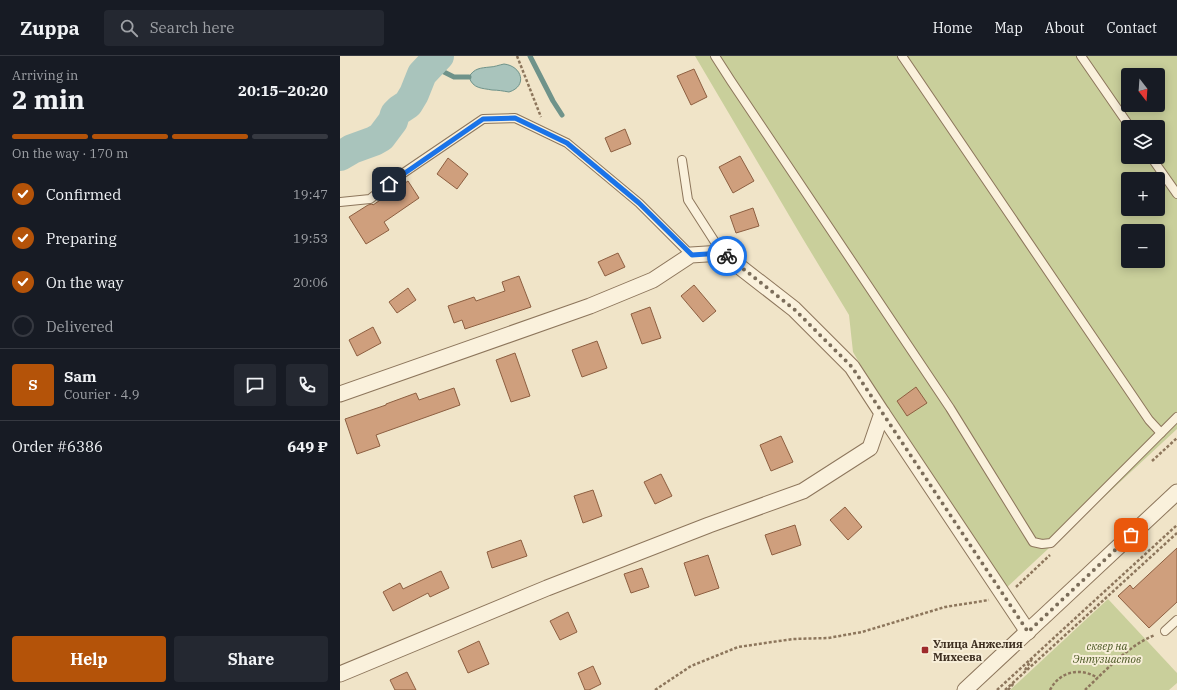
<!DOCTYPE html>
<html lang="en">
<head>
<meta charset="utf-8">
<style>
	body { margin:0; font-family:"IBM Plex Serif",serif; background:#242831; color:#f1f3f6; height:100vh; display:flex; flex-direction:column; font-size:15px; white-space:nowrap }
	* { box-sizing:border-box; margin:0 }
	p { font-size:13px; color:#9ea1a6 }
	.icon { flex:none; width:22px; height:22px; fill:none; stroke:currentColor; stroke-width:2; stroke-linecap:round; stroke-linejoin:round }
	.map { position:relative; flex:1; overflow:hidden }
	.details { display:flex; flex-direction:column; background:#171b24; width:340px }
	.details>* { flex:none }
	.needle { width:26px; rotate:163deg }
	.buttons { position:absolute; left:781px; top:12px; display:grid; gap:8px }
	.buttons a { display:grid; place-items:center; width:44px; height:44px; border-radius:4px; background:#171b24; box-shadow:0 2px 10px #0003; font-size:20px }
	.pin { position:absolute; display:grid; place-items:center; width:34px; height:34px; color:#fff; margin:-17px; border-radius:8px; box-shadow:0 2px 6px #0006 }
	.courier { position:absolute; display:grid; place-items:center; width:40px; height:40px; margin:-20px; border:3px solid #1a73e8; border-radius:50%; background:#fff; color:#222; box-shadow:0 1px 5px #0007 }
	.head em { font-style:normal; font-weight:800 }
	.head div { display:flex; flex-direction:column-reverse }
	.head { display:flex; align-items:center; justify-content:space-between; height:68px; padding:0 12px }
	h1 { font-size:26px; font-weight:800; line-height:30px }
	.bar { display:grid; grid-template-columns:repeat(4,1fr); gap:6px 4px; align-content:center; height:48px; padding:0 12px }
	.bar i { height:5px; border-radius:3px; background:#363941 }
	.bar .selected { background:#b45309 }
	.bar p { grid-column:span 4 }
	.line { display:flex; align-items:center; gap:10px; padding:0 12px; border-top:1px solid #363941 }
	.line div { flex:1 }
	.round { display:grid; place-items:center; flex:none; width:42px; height:42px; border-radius:4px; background:#242831 }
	ol { padding:0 12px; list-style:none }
	li { display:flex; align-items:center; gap:12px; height:44px }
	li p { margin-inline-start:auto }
	li .icon { padding:4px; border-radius:50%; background:#b45309; color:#fff; stroke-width:4 }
	li:last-child { color:#9ea1a6 }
	li i { width:22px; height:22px; border:2px solid #363941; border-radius:50% }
	.primary-button { display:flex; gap:8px; margin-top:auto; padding:8px 12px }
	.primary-button a { flex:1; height:46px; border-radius:4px; background:#b45309; color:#fff; font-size:16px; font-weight:800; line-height:46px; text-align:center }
	.primary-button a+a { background:#242831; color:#f1f3f6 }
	header { display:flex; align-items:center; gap:24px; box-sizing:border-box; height:56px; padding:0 20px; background:#171b24; border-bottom:1px solid #363941 }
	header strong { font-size:19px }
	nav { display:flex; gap:22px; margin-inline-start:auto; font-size:14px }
	.search { width:280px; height:36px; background:#242831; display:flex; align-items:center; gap:10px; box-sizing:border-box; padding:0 14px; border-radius:4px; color:#9ea1a6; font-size:15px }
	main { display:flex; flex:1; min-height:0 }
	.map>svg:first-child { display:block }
</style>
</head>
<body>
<header>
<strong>Zuppa</strong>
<div class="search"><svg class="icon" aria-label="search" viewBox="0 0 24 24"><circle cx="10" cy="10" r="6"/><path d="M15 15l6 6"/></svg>Search here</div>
<nav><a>Home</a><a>Map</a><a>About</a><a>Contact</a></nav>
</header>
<main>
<section class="details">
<div class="head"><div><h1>2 min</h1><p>Arriving in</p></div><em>20:15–20:20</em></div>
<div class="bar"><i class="selected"></i><i class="selected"></i><i class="selected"></i><i></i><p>On the way · 170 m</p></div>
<ol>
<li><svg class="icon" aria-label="check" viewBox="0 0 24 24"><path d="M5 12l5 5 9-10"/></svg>Confirmed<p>19:47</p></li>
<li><svg class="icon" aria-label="check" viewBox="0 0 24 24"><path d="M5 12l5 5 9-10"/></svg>Preparing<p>19:53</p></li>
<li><svg class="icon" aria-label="check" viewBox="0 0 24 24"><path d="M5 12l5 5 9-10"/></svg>On the way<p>20:06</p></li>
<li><i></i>Delivered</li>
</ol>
<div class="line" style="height:72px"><b class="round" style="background:#b45309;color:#fff">S</b><div><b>Sam</b><p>Courier · 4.9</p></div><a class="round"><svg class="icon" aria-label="chat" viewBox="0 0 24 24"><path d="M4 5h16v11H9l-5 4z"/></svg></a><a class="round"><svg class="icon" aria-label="phone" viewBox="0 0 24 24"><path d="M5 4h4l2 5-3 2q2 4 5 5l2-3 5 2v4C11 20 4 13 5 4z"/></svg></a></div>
<div class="line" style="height:52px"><div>Order #6386</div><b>649 ₽</b></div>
<div class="primary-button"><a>Help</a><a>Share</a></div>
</section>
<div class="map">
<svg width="837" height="634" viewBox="0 0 837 634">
	<rect width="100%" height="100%" fill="#f0e4c8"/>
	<g fill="#c9cf9b" fill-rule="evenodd">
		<path d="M355,0H837V373L665,533L566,387L513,296L509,259L463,183ZM788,19H818V49H788ZM788,71H818V101H788ZM788,123H818V153H788ZM788,175H818V205H788Z"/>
		<polygon points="768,543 837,617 837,627 829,634 670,634"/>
	</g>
	<path fill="#a9c4bc" stroke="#6f938a" d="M164,8C182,10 188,30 169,36C163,35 158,34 152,34C142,32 133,33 129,21C134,12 141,12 150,11C154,11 159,9 164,8Z"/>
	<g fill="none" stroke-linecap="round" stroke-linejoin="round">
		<g stroke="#6f938a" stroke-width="5">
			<polyline points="84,0 87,13 96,12 114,21 129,21"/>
			<polyline points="190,0 213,45 222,59"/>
		</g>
		<polyline stroke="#a9c4bc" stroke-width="30" points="0,100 12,93 34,85 41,81 53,65 55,58 59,54 68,48 74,38 82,18 99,0"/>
	</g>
	<g fill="#cf9f7d" stroke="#8d5f41">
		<polygon points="354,13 367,41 351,49 337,20"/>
		<polygon points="285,73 291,88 271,96 265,82"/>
		<polygon points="400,100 414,125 393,137 379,111"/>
		<polygon points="108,102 128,118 117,133 97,118"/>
		<polygon points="68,125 79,142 44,166 49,174 26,188 9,161 28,149 32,148 33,149"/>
		<polygon points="413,152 419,170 396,177 390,160"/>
		<polygon points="278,197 285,211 265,220 258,206"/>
		<polygon points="179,220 191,251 125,273 122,264 114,267 108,250 134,241 136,245 165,235 162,226"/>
		<polygon points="354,229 376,255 363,266 341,240"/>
		<polygon points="68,232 76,244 57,257 49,246"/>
		<polygon points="310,251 321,282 302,288 291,258"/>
		<polygon points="33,271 41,287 17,300 9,284"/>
		<polygon points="257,285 267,312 242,321 232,294"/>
		<polygon points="175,297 190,340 171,346 156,304"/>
		<polygon points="576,331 587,347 567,360 557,345"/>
		<polygon points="114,332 120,349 36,379 40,390 17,398 5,363 46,349 46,348 76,337 79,344"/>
		<polygon points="441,380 453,406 431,415 420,389"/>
		<polygon points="321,418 332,440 315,448 304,426"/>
		<polygon points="253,434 262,460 243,467 234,440"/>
		<polygon points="505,451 522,471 508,484 490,464"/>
		<polygon points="455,469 461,489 432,499 425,479"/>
		<polygon points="181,484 187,500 152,512 147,496"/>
		<polygon points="837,492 837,546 809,572 778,540 790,529 793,533"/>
		<polygon points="368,499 379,532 355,540 344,507"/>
		<polygon points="302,512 309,531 291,537 284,518"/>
		<polygon points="101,515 109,532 90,541 88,537 53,555 43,536 60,527 63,533"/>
		<polygon points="228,556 237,576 220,584 210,565"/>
		<polygon points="139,585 149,608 128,617 118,595"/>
		<polygon points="253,610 261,628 249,634 245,634 238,617"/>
		<polygon points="67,616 76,634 55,634 50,624"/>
	</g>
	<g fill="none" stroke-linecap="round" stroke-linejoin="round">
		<g stroke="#8d765c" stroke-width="10">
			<g id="service">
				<polyline points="375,0 391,25 610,352 693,486 702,488 711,487 837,361"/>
				<polyline points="562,0 809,364 821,377"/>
				<polyline points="741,0 790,71"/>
				<polyline points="811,101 837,138"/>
				<polyline points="342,104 348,144 382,197"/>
				<polyline points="0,146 30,143 59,120 143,63 175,62 227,87 299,147 351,199"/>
				<polyline points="825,575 837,564"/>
			</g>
		</g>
		<g stroke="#8d765c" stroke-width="17">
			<g id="minor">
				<polyline points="0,338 250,250 313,224 351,199 382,197 454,253 512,311 542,357 530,392 463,435 369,469 207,532 0,618"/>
				<polyline points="542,357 688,576"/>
				<polyline points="625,634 837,436"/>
			</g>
		</g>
		<g stroke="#8d765c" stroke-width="2.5" stroke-dasharray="3 2" stroke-linecap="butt">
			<polyline points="177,0 201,61"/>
			<polyline points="812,405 837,382"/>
			<polyline points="676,531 710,499"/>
			<polyline points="685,614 692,603"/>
			<polyline points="315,634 351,610 398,591 453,583 488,582 522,576 605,551 649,544"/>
			<polyline points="657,634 837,469"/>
			<polyline points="665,634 837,477"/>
			<polyline points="668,634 674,627"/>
			<path d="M710,634C720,615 740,611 758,622"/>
			<path d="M745,634C765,615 789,589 815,579"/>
		</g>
		<use href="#service" stroke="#faf1dc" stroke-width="8"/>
		<use href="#minor" stroke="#faf1dc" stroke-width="15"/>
	</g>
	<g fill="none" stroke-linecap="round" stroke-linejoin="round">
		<polyline stroke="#7c6e5b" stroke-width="4" stroke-dasharray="0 7.2" points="387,200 454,253 512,311 688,576 791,479"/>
		<polyline stroke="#1a73e8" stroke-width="5" points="49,128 143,63 175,62 227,87 299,147 352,199 382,197 387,200"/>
	</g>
	<rect fill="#9e2a2b" stroke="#f7eed8" stroke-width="1.5" x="581" y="590" width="8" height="8" rx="2"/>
	<g text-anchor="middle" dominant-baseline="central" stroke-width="4" stroke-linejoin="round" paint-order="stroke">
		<g font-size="11" font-weight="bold" fill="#3d2e20" stroke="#f7eed8" text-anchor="start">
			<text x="593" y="588">Улица Анжелия<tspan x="593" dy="13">Михеева</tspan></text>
		</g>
		<g font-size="11" font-style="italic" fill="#4d5a26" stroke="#f7eed8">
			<text x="767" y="590">сквер на<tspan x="767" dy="13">Энтузиастов</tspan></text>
		</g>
	</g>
</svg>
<div class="buttons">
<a><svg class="needle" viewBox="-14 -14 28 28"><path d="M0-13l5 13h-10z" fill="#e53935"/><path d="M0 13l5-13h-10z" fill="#9ea1a6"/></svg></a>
<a><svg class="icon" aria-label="layers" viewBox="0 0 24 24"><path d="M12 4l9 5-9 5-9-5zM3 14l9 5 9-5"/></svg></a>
<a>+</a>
<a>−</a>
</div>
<div class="pin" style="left:791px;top:479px;background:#ea580c"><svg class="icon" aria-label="bag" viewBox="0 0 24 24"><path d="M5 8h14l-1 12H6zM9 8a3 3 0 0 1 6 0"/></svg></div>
<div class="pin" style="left:49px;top:128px;background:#1f2937"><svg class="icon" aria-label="home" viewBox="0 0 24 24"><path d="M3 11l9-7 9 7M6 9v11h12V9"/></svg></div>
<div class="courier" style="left:387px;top:200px"><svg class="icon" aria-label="bike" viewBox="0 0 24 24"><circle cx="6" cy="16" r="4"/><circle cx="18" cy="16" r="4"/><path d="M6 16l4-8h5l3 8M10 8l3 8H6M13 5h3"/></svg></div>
</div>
</main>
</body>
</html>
